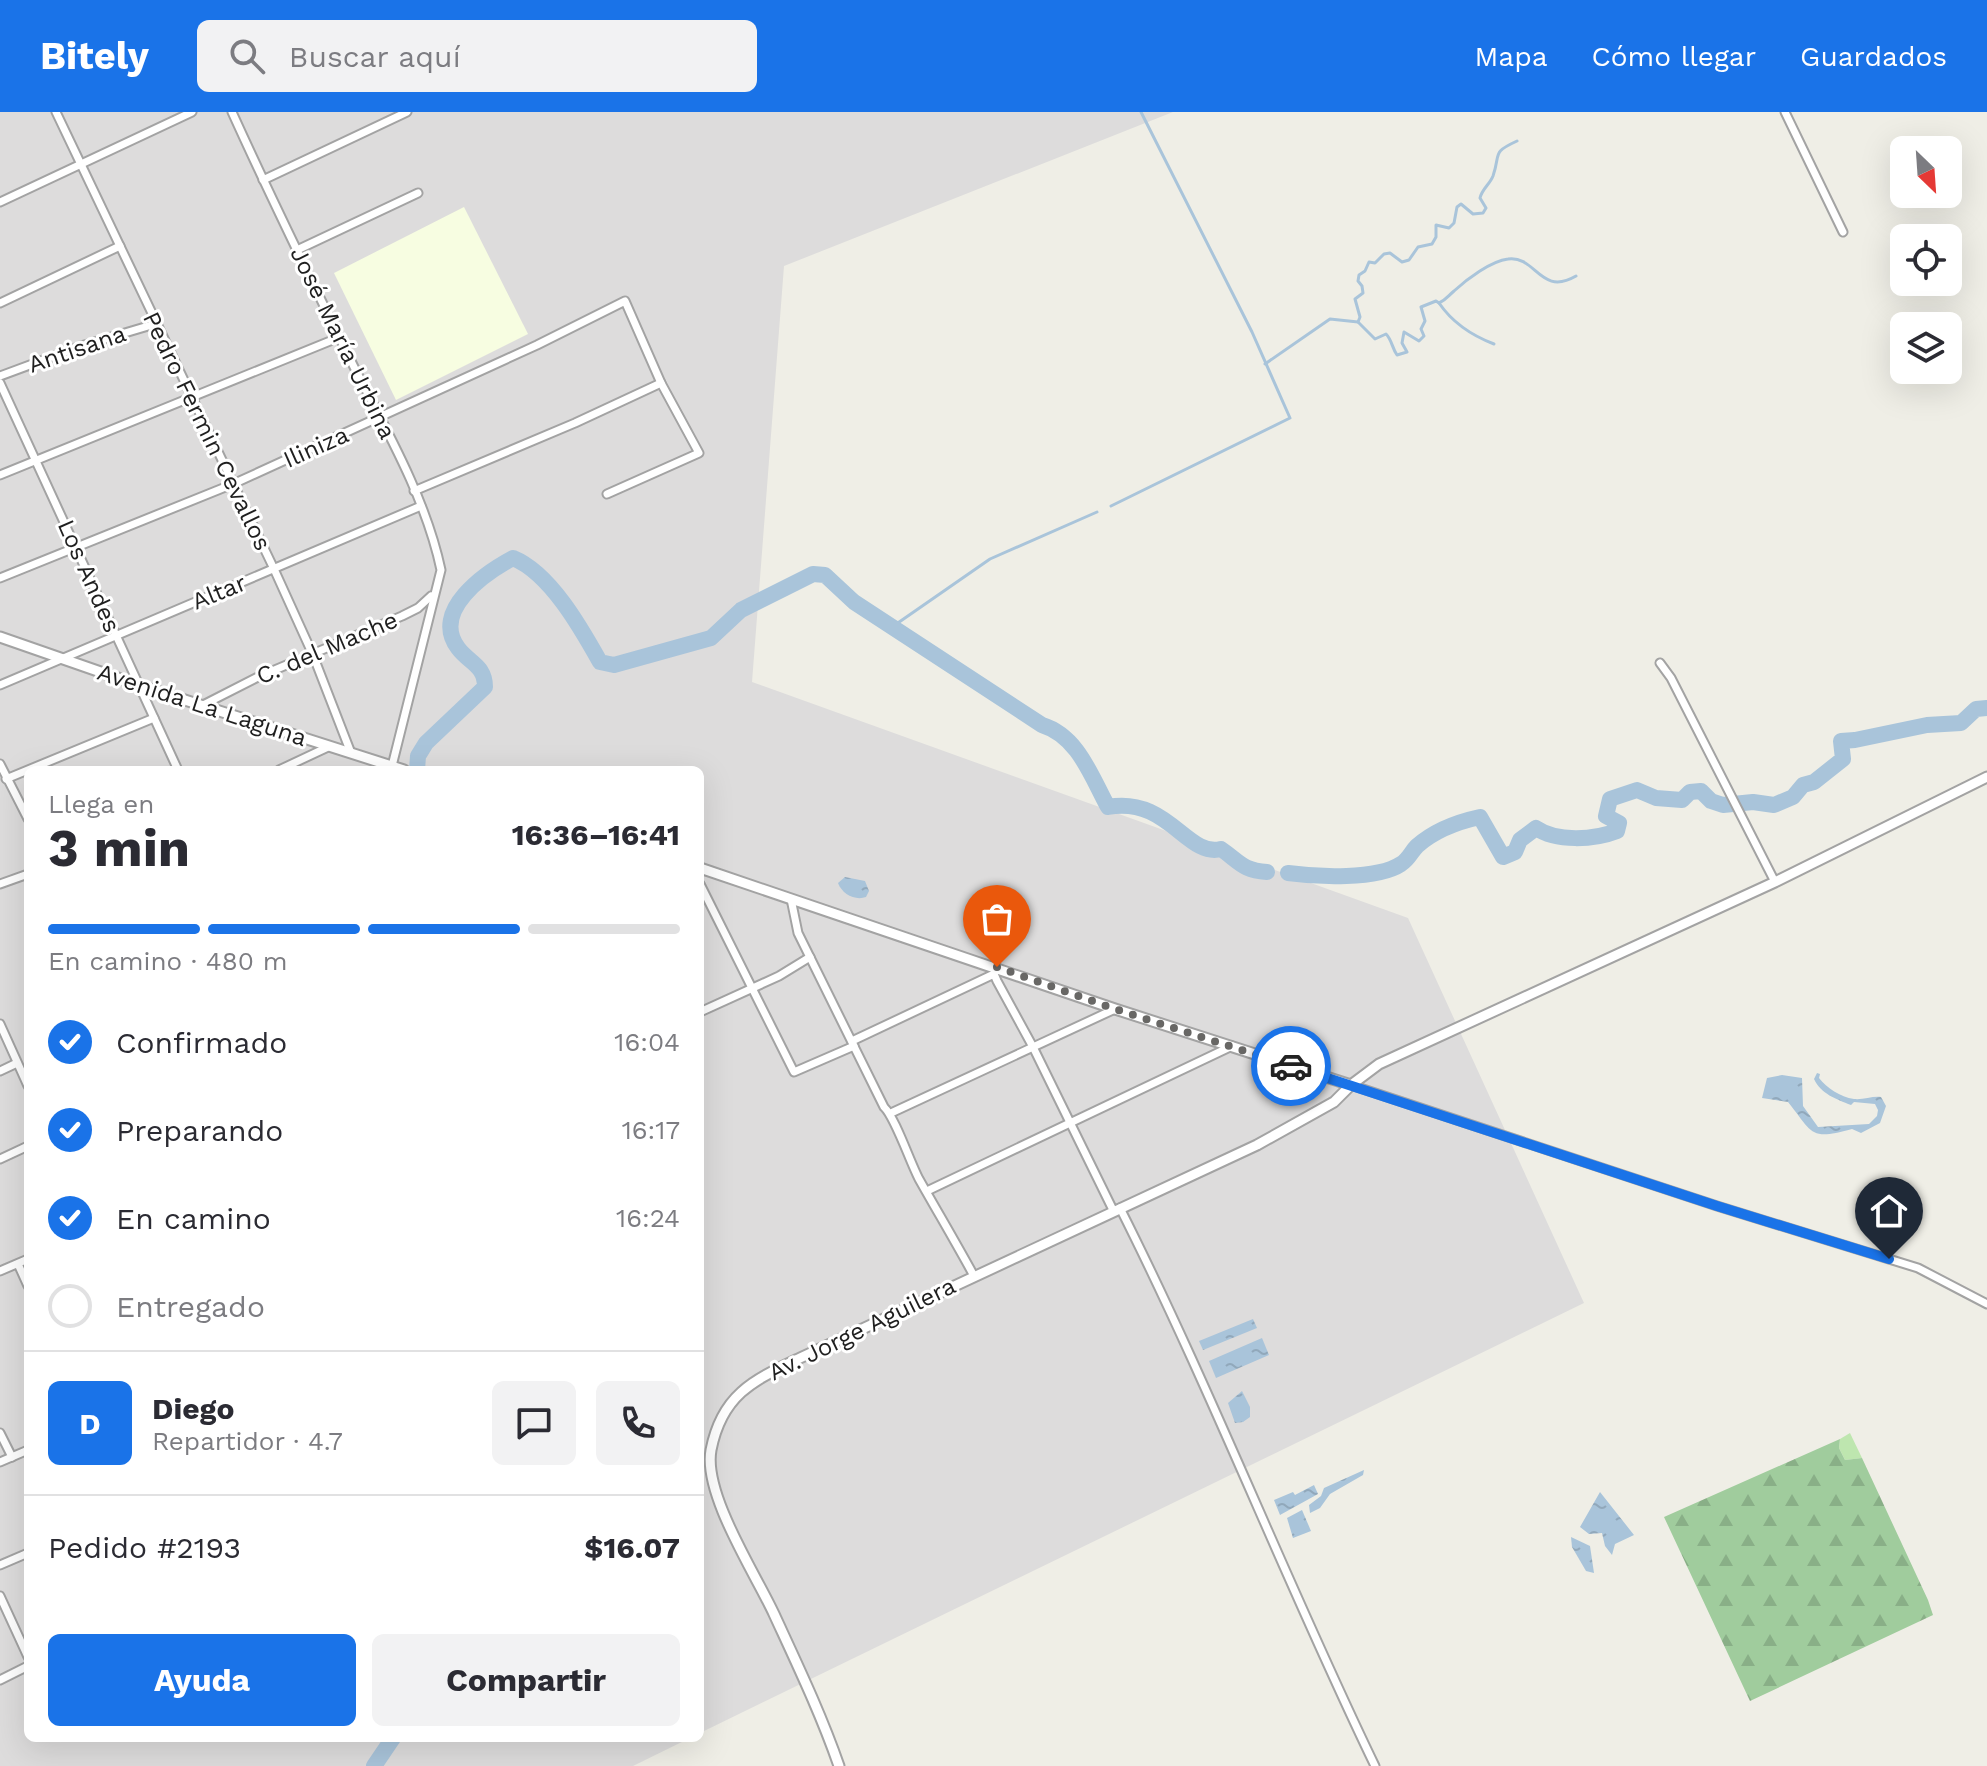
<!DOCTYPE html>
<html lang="es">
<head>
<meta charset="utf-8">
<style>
	body { margin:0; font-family:"Work Sans",sans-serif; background:#f2f2f3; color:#2b2b33; height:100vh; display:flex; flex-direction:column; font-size:30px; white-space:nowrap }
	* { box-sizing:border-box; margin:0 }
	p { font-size:26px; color:#7c7c81 }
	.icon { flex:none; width:44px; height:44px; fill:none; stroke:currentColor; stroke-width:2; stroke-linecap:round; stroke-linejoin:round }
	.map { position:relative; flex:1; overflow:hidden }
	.panel { position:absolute; left:24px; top:654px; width:680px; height:976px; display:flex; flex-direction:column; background:#fff; border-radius:12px; box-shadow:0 8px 32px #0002 }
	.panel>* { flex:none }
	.needle { width:52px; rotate:155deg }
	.fabs { position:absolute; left:1890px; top:24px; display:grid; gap:16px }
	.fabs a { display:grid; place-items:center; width:72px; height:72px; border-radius:12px; background:#fff; box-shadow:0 8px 32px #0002; font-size:40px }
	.pin { position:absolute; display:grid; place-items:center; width:68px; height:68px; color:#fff; margin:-82px -34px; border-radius:50% 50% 50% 0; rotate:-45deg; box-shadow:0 0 8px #0007 }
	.pin .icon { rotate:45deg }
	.courier { position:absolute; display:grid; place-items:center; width:80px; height:80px; margin:-40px; border:6px solid #1a73e8; border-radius:50%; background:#fff; color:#222; box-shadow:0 2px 10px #0007 }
	.summary em { font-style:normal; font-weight:700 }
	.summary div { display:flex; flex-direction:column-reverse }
	.summary { display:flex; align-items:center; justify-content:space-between; height:136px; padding:0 24px }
	h1 { font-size:52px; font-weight:700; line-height:60px }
	.bar { display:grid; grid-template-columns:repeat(4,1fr); gap:12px 8px; align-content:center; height:96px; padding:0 24px }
	.bar i { height:10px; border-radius:6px; background:#e1e1e2 }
	.bar .current { background:#1a73e8 }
	.bar p { grid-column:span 4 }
	.line { display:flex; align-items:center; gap:20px; padding:0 24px; border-top:2px solid #e1e1e2 }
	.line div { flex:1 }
	.round { display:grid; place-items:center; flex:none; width:84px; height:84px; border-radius:12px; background:#f2f2f3 }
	ol { padding:0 24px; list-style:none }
	li { display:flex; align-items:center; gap:24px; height:88px }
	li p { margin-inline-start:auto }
	li .icon { padding:8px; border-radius:50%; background:#1a73e8; color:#fff; stroke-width:4 }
	li:last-child { color:#7c7c81 }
	li i { width:44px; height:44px; border:4px solid #e1e1e2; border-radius:50% }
	.button { display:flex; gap:16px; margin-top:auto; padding:16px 24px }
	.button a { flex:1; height:92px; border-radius:12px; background:#1a73e8; color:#fff; font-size:32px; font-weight:700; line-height:92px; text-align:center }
	.button a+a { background:#f2f2f3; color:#2b2b33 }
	header { display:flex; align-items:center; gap:48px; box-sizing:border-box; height:112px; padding:0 40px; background:#1a73e8; color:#fff }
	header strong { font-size:38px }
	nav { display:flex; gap:44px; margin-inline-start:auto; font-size:28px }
	.search { width:560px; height:72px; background:#f2f2f3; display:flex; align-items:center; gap:20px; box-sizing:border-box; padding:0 28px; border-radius:12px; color:#7c7c81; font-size:30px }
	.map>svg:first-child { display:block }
</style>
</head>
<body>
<header>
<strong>Bitely</strong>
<div class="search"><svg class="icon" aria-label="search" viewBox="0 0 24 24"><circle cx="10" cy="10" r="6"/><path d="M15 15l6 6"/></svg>Buscar aquí</div>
<nav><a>Mapa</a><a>Cómo llegar</a><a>Guardados</a></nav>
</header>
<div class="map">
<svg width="1987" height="1654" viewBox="0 0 1987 1654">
	<defs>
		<pattern id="forest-firs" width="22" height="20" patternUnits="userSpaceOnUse" patternTransform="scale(2)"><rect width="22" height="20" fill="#a0cc9d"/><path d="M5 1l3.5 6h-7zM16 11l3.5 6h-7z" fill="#89af87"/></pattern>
		<pattern id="water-ripples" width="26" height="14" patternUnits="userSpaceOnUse" patternTransform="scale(2)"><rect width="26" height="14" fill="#a9c4da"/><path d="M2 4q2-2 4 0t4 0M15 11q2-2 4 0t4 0" fill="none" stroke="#91a8bb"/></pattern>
	</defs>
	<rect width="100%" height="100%" fill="#efeee6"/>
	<polygon fill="#dddcdc" points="0,0 1173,0 784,154 752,570 1408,806 1584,1191 700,1621 700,658 28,658 28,1626 690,1626 633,1654 0,1654"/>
	<polygon fill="#f7fde1" points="464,95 528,222 396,288 334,161"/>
	<polygon fill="#bee6af" points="1850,1321 1862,1346 1845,1348 1839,1336 1840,1327"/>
	<polygon fill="url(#forest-firs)" points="1840,1327 1839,1336 1845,1348 1862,1346 1928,1488 1933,1503 1750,1589 1664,1405"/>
	<g fill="url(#water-ripples)">
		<path d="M845,765L865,769L869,779L866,785C855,789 842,782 838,771Z"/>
		<path d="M1817,961L1820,962L1819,966C1827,976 1840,985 1854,987C1863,988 1872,984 1881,985L1886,994L1880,1011L1861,1021L1852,1017C1809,1029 1813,1021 1788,990L1762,986L1767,966L1782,963L1802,966L1803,994L1818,1015L1869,1012L1877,1004L1878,998L1875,992L1854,990L1851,993C1836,987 1821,982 1814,967Z"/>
		<polygon points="1253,1207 1257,1216 1203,1238 1199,1229"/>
		<polygon points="1262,1226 1269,1243 1216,1266 1209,1249"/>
		<polygon points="1242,1279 1250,1295 1250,1305 1243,1310 1235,1311 1228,1291"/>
		<polygon points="1364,1358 1363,1363 1330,1382 1320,1396 1310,1401 1309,1393 1321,1384 1324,1376"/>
		<polygon points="1314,1373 1318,1382 1280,1403 1274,1388 1293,1380 1295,1383"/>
		<polygon points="1600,1380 1634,1423 1615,1432 1612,1443 1605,1434 1602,1421 1589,1422 1580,1415"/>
		<polygon points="1302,1398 1311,1419 1293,1426 1287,1406"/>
		<polygon points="1571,1425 1590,1434 1594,1461 1586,1459 1572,1435"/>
	</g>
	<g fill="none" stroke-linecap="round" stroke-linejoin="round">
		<g stroke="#a9c4da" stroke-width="3">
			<path d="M1439,191C1452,210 1473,224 1494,232"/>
			<path d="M1358,210L1375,227L1386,222C1392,228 1392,236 1397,243L1407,240L1402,231L1404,220L1419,229L1424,224L1421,217L1425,209L1421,195L1436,189L1439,191C1446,188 1448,184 1454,179C1467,167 1491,149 1508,147C1536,143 1540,185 1576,164"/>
			<path d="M1265,252L1330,207L1358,210L1360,205L1355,187L1363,181L1362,174L1358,169L1359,163L1365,159L1369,150L1375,151L1384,142L1390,141L1402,150L1409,148L1418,135L1432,132L1436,125V113L1449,116L1454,111L1457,95L1461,92L1473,102L1483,101L1486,96L1480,86C1482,77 1490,72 1493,64C1501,41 1491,41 1517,29"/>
			<polyline points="1111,394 1290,306 1252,220 1141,0"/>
			<polyline points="892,515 990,447 1097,400"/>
		</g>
		<g stroke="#a9c4da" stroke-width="16">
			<path d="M417,658L418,644L426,631L485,575C485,553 469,551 458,536C430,499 485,461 513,446C550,461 581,516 600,550L614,553L711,526L741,498L813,462L825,463L854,490L1042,613C1078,624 1091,664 1108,695C1168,684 1187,746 1221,737C1240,750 1242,758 1267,760"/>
			<path d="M1288,761C1317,765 1377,768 1401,752C1409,747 1411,740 1417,734C1435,718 1457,710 1480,705L1503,745L1515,740L1520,728L1536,716C1556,730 1594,728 1617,719L1619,711L1606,704L1610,687L1637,678L1656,686L1682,688L1690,680L1701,679L1711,689L1723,693L1753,690L1774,693L1793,685L1803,673L1814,670L1843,647L1841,629L1855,628L1927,613L1961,611L1976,597L1987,596"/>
			<polyline points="374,1654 393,1626"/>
		</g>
		<g stroke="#a3a3a3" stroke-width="11">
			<g id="minor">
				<polyline points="56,0 274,457 313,543 351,641"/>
				<path d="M232,0C271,86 312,170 354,255C387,319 426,387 441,458L392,654"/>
				<polyline points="1785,0 1843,120"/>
				<polyline points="263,68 407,0"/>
				<polyline points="0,90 192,0"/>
				<polyline points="297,138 418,81"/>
				<polyline points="0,191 120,134"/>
				<polyline points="0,264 81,234 155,212"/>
				<polyline points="0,271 178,658"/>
				<polyline points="0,363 340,225"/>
				<polyline points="414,379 575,311 661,271"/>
				<polyline points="0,466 233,372 537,233 625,189 661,271 699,341 607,382"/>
				<polyline points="1660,551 1671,566 1775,770"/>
				<polyline points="0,573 421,394"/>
				<polyline points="203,593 258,565 402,504 418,496 431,484"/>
				<polyline points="0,652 28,707"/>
				<polyline points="279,658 328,635"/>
				<polyline points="6,667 154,606"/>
				<polyline points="0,772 28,762"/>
				<polyline points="700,772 794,960 854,934"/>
				<path d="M791,787L798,821L884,995C895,1005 910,1050 919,1067C937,1099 956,1131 974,1164"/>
				<polyline points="997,855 994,862 997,869 1033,935 1113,1098"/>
				<polyline points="700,900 779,864 810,845"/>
				<polyline points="0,912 28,974"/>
				<polyline points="852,929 994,862"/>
				<polyline points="0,959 17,951"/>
				<polyline points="1351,973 1717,1094 1918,1156 1987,1192"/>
				<polyline points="891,1001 1115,897"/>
				<polyline points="0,1047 28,1034"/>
				<polyline points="927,1079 1232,934"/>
				<path d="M1120,1096C1212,1279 1286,1470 1375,1654"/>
				<polyline points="18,1152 28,1174"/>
				<polyline points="0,1159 28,1147"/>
				<polyline points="0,1321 12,1345"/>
				<polyline points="0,1350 28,1338"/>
				<polyline points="0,1453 28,1441"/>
				<polyline points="0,1484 28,1545"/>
				<polyline points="0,1568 28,1554"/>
			</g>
		</g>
		<g stroke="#a3a3a3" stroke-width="13">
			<g id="tertiary">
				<polyline points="0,525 138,573 404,658"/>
				<polyline points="700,756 1115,897 1351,973"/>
				<path d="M839,1654C821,1602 797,1552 774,1502C755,1461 703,1382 711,1338C722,1282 754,1268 800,1246L1257,1033L1334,990L1351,973L1379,952L1775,770L1987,665"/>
			</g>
		</g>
		<use href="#minor" stroke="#fff" stroke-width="7"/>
		<use href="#tertiary" stroke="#fff" stroke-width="9"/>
	</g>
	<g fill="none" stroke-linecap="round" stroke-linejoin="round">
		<polyline stroke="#686765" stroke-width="8" stroke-dasharray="0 14.4" points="997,855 1115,897 1291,954"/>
		<polyline stroke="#1a73e8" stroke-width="10" points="1291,954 1717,1094 1889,1147"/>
	</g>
	<g text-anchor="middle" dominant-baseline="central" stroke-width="6" stroke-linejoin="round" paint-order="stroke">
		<g font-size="24" fill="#1f1f1f" stroke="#fff">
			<text transform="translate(343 231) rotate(64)">José María Urbina</text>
			<text transform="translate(77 237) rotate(-19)">Antisana</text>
			<text transform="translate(207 319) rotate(64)">Pedro Fermin Cevallos</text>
			<text transform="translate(316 335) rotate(-24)">Iliniza</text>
			<text transform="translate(89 464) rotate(66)">Los Andes</text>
			<text transform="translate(219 480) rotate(-22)">Altar</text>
			<text transform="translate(327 536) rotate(-23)">C. del Mache</text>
			<text transform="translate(202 593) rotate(18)">Avenida La Laguna</text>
			<text transform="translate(862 1217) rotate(-26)">Av. Jorge Aguilera</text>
		</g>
	</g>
</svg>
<div class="fabs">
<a><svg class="needle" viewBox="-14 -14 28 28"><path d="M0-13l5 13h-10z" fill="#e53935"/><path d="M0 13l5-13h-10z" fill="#7c7c81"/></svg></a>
<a><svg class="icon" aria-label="locate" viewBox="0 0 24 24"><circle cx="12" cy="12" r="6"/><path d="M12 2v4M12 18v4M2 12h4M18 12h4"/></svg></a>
<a><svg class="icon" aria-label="layers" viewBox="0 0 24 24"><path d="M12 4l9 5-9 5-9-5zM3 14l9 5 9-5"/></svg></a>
</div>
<div class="pin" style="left:997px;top:855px;background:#ea580c"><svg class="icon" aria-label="bag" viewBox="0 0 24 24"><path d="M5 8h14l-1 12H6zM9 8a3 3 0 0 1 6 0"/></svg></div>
<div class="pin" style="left:1889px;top:1147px;background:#1f2937"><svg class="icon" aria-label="home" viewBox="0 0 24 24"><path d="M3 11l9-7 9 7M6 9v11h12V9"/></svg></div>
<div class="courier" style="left:1291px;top:954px"><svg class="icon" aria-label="car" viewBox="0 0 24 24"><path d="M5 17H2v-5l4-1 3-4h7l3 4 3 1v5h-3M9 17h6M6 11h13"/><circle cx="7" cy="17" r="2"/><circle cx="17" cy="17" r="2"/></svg></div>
<section class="panel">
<div class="summary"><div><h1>3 min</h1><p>Llega en</p></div><em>16:36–16:41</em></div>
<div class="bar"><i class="current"></i><i class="current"></i><i class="current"></i><i></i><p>En camino · 480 m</p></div>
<ol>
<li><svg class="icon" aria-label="check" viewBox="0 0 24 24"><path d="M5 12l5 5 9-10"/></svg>Confirmado<p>16:04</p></li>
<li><svg class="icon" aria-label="check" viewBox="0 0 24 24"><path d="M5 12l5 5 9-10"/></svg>Preparando<p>16:17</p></li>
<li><svg class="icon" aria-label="check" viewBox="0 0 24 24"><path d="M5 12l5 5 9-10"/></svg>En camino<p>16:24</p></li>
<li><i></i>Entregado</li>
</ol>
<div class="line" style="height:144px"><b class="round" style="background:#1a73e8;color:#fff">D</b><div><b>Diego</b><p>Repartidor · 4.7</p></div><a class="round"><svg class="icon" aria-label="chat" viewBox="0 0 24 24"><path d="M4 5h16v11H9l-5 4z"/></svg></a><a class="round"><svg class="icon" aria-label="phone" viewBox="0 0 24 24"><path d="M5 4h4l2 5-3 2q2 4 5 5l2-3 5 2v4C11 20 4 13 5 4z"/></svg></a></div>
<div class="line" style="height:104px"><div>Pedido #2193</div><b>$16.07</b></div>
<div class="button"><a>Ayuda</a><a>Compartir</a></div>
</section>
</div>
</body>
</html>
